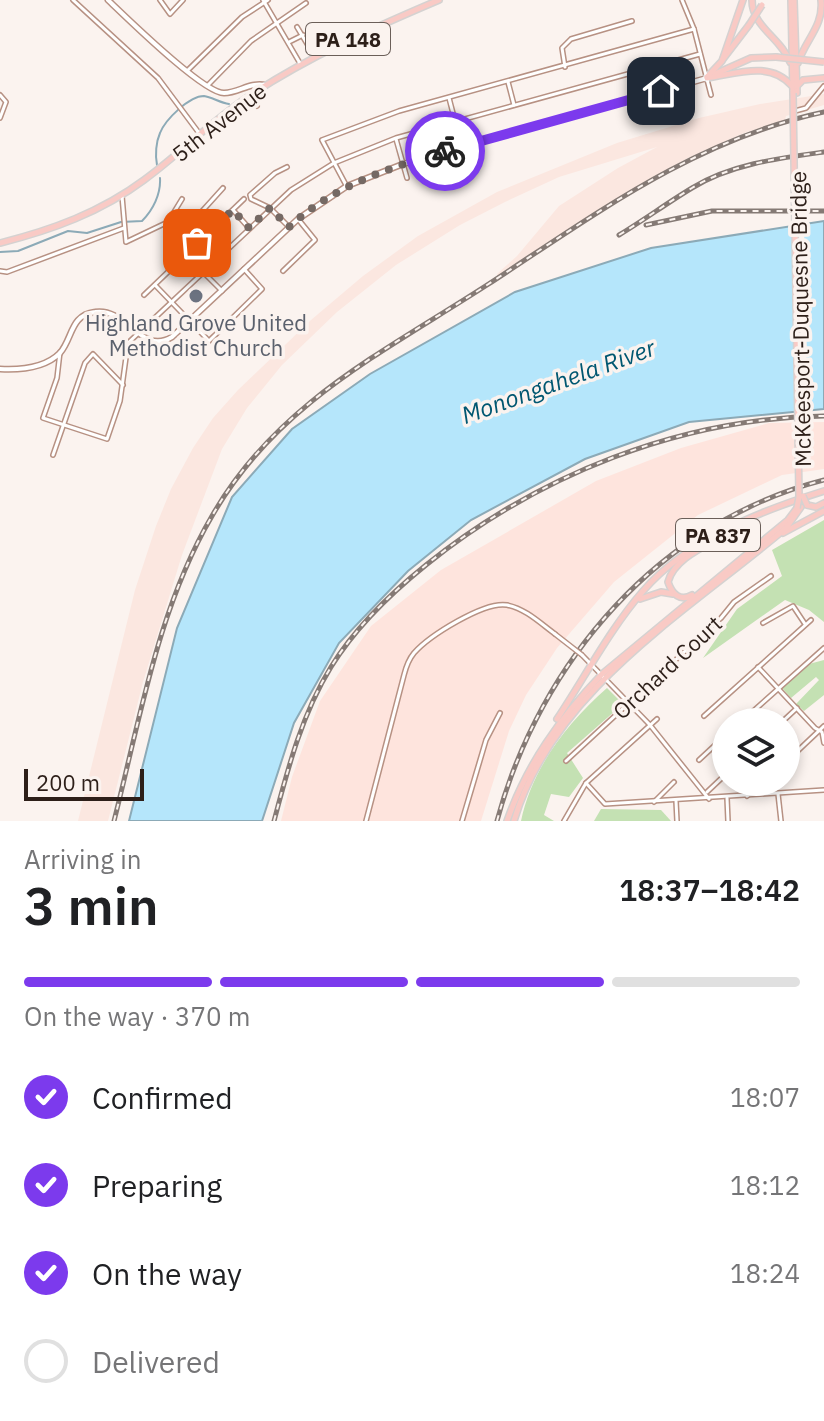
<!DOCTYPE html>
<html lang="en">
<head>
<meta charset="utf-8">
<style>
	body { margin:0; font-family:"IBM Plex Sans",sans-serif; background:#f6f6f6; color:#202124; height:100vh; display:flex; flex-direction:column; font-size:30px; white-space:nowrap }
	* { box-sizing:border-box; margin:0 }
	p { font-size:26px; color:#757577 }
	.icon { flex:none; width:44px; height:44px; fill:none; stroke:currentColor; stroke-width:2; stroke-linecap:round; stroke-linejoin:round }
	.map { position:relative; height:821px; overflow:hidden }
	.side { display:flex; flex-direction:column; background:#fff; flex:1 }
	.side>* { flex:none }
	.tools { position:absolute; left:712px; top:708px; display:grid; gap:16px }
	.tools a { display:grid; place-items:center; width:88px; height:88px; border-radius:50%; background:#fff; box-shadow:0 4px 12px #0003; font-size:40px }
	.scale { position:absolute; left:24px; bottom:20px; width:120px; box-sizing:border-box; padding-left:8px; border:4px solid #2d1f19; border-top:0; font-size:22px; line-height:28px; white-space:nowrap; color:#2d1f19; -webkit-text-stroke:6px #fbf3ef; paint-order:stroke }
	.pin { position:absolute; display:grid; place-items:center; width:68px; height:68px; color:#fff; margin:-34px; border-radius:16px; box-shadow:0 4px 12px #0006 }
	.courier { position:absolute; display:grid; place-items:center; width:80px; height:80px; margin:-40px; border:6px solid #7c3aed; border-radius:50%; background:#fff; color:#222; box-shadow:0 2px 10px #0007 }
	.head em { font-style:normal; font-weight:600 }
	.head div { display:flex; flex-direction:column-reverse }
	.head { display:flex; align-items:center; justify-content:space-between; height:136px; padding:0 24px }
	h1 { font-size:52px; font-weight:600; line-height:60px }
	.bar { display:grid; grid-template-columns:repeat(4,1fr); gap:12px 8px; align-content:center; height:96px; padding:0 24px }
	.bar i { height:10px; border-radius:6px; background:#e0e0e0 }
	.bar .active { background:#7c3aed }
	.bar p { grid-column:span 4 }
	ol { padding:0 24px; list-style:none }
	li { display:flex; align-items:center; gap:24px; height:88px }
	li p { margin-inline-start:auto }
	li .icon { padding:8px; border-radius:50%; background:#7c3aed; color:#fff; stroke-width:4 }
	li:last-child { color:#757577 }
	li i { width:44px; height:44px; border:4px solid #e0e0e0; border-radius:50% }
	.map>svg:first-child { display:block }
</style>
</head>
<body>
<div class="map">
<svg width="824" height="821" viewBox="0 0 824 821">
	<rect width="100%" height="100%" fill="#fbf3ef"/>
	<polygon fill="#fbe7e0" points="824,94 824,105 786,116 785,120 744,133 688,158 653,177 498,276 497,274 517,256 559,206 618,168 657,147 559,177 505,202 460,225 396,265 337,312 282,365 247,408 222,449 182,555 143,682 108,821 78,821 135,590 156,526 171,489 193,448 213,418 238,390 311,320 363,276 418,236 497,192 617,143 699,118 760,104"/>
	<polygon fill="#fee4dd" points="824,422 824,469 782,475 698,515 614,582 557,648 526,695 509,731 481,821 281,821 292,777 320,701 371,626 441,570 596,481 681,448 769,423"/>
	<g fill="#c4e1b3">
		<polygon points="824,520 824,622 809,610 785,600 703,658 737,609 782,576 772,550"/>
		<polygon points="824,660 824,695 804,711 796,704 819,680 816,677 791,698 782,688 809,664"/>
		<path d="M607,688L623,704L567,753L583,778L569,797L551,794L544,815L554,821H521C532,768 567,723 607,688Z"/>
		<polygon points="601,809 661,810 671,821 594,821"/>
	</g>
	<polygon fill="#b5e6fb" stroke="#8caab7" stroke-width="2" points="824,221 824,409 689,422 585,459 471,520 408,571 339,643 294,723 262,821 129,821 177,628 232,497 292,429 370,374 515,292 651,248"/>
	<polygon fill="#fbf3ef" points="804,220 807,414 796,415 792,221"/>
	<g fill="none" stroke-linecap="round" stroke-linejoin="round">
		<g stroke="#8caab7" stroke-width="2">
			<path d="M157,165C155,155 156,142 160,133C165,120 189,96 204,96C212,97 220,103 229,104"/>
			<path d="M0,252L18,251L68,231L87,233L121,222L142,221C153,210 161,194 160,178"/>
		</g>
		<g stroke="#b79183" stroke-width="6">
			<g id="street">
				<polyline points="73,0 158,78 199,133"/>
				<polyline points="160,0 170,14 183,0"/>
				<polyline points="263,0 301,65"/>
				<polyline points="682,0 694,29 711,95"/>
				<polyline points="297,27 315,57"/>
				<polyline points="289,42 303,35"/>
				<polyline points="565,67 562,48 571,39 632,21"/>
				<polyline points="187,71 242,17 268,0"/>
				<polyline points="632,73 637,96"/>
				<polyline points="508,82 514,105"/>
				<polyline points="208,85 251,41 306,3"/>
				<polyline points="0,95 6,102 0,118"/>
				<polyline points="249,96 257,106"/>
				<polyline points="449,98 455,121"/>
				<polyline points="795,111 806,108 824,86"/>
				<polyline points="396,139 407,178"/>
				<polyline points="287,167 275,173 250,195 251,199 270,208 289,227"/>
				<polyline points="346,185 322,140 399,111 694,29"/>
				<polyline points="122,196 126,242 168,222 182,199"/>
				<polyline points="233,210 249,228"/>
				<polyline points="209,232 195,219 223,188"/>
				<polyline points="186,255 222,291"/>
				<polyline points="0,271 7,272 124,228"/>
				<polyline points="283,271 315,240 298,219"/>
				<polyline points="155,285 209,341 262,289 244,269"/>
				<polyline points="144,295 244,199"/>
				<polyline points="60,352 57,378 43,418 107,439 120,401 128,343 291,190 334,163 396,138 700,54"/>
				<polyline points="53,455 85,363 93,354 123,385"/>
				<polyline points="763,623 793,606 805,624"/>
				<polyline points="582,655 650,725 709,799"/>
				<polyline points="758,667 815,728 822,732 824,743"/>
				<polyline points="704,716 811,620"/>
				<polyline points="741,722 824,648"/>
				<polyline points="782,722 797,708"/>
				<polyline points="699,760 726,735"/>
				<polyline points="566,761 721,618 734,602 771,576"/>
				<polyline points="786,762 824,726"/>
				<polyline points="586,783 605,804 824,790"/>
				<polyline points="707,792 726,774"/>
				<polyline points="778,794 781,821"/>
				<polyline points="747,796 763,782"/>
				<polyline points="727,798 728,821"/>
				<polyline points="676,801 677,821"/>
				<polyline points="654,802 674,782"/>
				<path d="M366,821L404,675C406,667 409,659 414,653C429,636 484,601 507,605C526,609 540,623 555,634"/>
				<polyline points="462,821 486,740 500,713"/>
				<polyline points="564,821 586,783 657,719"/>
			</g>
		</g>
		<g stroke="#b79183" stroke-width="7">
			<g id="secondary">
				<path d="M108,0C126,17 203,93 224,93C239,93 249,82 265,85"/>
				<path d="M0,369C19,370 45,368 60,353C73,338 70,315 95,312C127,307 141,356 172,337L298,219L347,186L403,164L707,78"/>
			</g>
		</g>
		<g stroke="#d5d2d1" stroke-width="8">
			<g id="primary">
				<path d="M752,0C752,27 781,38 790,62"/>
				<polyline points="791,0 793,93"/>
				<polyline points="794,0 797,93"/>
				<polyline points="723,59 749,25"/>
				<path d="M798,63C805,40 824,26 821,0"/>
				<polyline points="715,74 751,58 776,57"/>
				<polyline points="707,77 722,61 743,0"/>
				<path d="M707,78C736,74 770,60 792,86"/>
				<polyline points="797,86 803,80 824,78"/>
				<path d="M0,243C52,230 101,212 144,180C180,154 211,121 249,96C308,57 373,28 439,0"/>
				<polyline points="807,505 816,507 824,503"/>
				<polyline points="783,533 824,511"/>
				<path d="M692,595C680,602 672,594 668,582C673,562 697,550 714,541"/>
				<polyline points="640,599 661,592 673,594"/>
				<path d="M557,719C585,677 610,629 643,591C688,539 760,511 824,491"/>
				<path d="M507,821C527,764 560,718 602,674L788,520L797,508"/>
				<path d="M514,821C552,691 688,611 786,528L801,507"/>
			</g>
		</g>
		<use href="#street" stroke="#fff" stroke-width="3"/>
		<use href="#secondary" stroke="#fff" stroke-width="4"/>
		<use href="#primary" stroke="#f9cac5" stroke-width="5"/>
		<g stroke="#857a75" stroke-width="5">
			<g id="rail">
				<polyline points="646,225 712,211 824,211"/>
				<path d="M619,235C644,220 667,203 692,188C731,164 780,158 824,152"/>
				<path d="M114,821C140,719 158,608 212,516C276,404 382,353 487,285C596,214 694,140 824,112"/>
				<path d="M274,821C288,768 302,714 331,667C355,628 390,594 426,565C538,475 680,418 824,416"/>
				<path d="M497,821C540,661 660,522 824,480"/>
			</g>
		</g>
		<use href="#rail" stroke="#fbf3ef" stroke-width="2" stroke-dasharray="6" stroke-linecap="butt"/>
		<g stroke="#b79183" stroke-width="6" stroke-linecap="butt">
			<polyline id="street-bridge" points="555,634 582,655"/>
		</g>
		<g stroke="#d5d2d1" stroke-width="8" stroke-linecap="butt">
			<g id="primary-bridge">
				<polyline points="749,25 762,5"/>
				<polyline points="776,57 824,62"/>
				<polyline points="793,93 799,497 797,508"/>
				<polyline points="803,496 807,505"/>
			</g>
		</g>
		<use href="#street-bridge" stroke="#fff" stroke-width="3"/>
		<use href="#primary-bridge" stroke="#f9cac5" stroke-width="5"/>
	</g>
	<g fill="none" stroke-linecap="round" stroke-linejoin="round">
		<path stroke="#756964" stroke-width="8" stroke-dasharray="0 14.4" d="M197,243L233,210L249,228L270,208L289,227C333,186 389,168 445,151"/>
		<polyline stroke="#7c3aed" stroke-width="10" points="445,151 661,91"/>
	</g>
	<circle fill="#6b7280" stroke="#fbf3ef" stroke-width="3" cx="196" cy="296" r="8"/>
	<g text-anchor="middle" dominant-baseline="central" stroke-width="7" stroke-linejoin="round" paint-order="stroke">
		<g fill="#fbf3ef" stroke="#6b5f59" stroke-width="2">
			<rect x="306" y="23" width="84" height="32" rx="6"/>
			<rect x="676" y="519" width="84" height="32" rx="6"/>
		</g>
		<g font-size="20" font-weight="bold" fill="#2d1f19">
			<text x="348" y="39">PA 148</text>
			<text x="718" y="535">PA 837</text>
		</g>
		<g font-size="22" fill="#2d1f19" stroke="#fbf3ef">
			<text transform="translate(219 122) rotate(-38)">5th Avenue</text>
			<text transform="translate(800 319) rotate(-91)">McKeesport-Duquesne Bridge</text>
			<text transform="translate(667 667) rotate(-43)">Orchard Court</text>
		</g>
		<g font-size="22" fill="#5b616d" stroke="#fbf3ef">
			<text x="196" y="322">Highland Grove United<tspan x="196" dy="25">Methodist Church</tspan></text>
		</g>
		<g font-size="24" font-style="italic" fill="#005771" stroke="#fbf3ef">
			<text transform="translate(558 381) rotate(-20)">Monongahela River</text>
		</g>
	</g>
</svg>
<div class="tools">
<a><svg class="icon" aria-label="layers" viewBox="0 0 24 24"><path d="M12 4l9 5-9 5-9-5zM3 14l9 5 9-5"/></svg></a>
</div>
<div class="scale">200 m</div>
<div class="pin" style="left:197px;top:243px;background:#ea580c"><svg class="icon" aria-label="bag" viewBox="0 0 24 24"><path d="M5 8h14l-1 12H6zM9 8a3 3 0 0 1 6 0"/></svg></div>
<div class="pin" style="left:661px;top:91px;background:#1f2937"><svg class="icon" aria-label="home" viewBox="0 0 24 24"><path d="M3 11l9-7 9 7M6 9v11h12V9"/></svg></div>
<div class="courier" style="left:445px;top:151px"><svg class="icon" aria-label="bike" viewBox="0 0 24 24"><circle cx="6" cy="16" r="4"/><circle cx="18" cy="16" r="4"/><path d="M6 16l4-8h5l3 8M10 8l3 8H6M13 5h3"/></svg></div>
</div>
<section class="side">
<div class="head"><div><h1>3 min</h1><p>Arriving in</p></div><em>18:37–18:42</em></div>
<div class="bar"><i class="active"></i><i class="active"></i><i class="active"></i><i></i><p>On the way · 370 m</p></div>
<ol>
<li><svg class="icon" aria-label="check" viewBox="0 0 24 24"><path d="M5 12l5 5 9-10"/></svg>Confirmed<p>18:07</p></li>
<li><svg class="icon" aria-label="check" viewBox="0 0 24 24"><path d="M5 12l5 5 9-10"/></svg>Preparing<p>18:12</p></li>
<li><svg class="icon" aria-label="check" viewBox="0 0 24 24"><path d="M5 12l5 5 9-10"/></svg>On the way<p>18:24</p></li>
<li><i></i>Delivered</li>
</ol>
</section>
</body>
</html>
